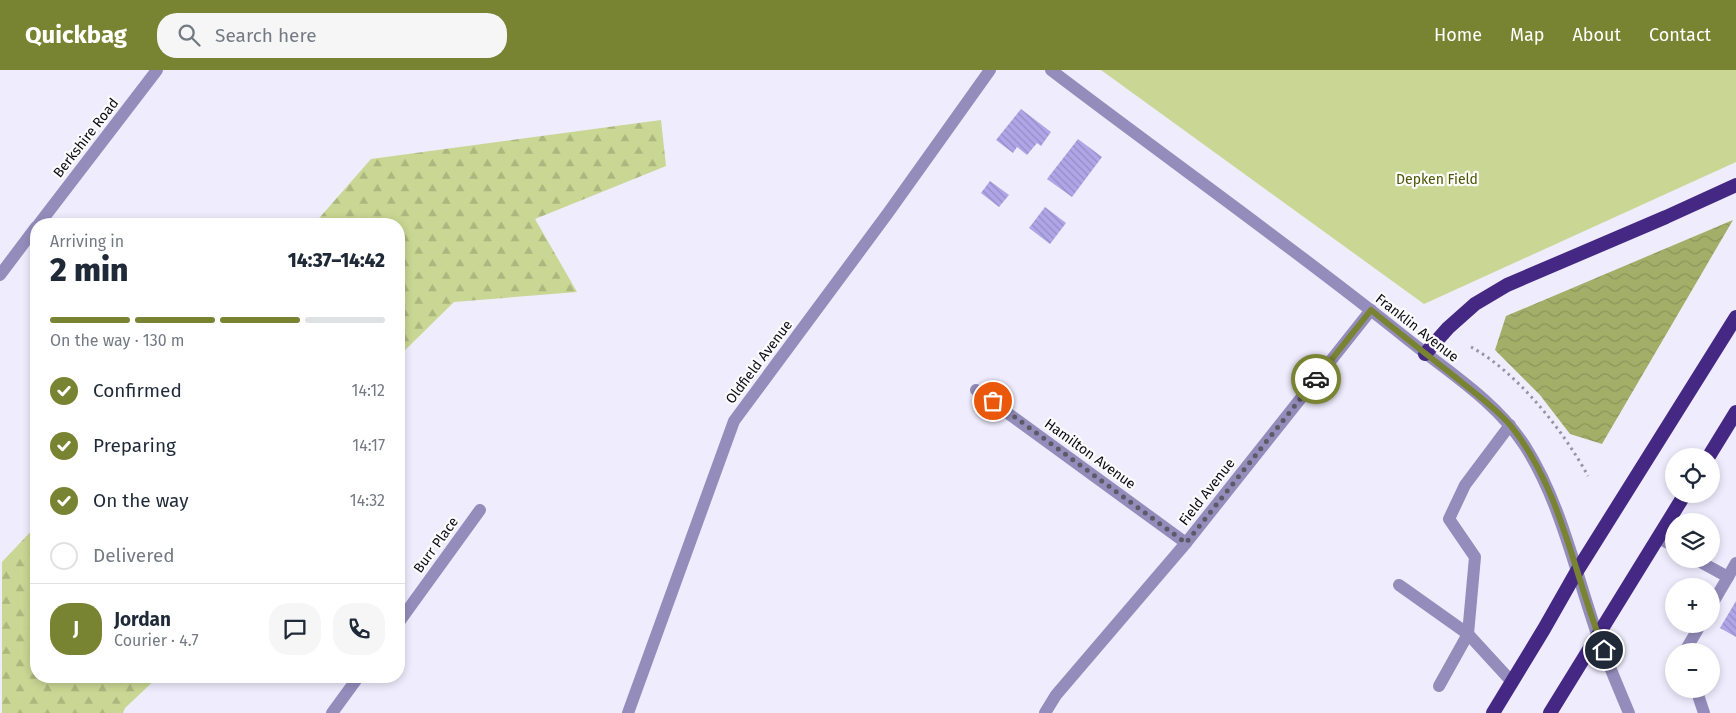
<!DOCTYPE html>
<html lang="en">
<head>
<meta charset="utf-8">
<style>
	body { margin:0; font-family:"Fira Sans",sans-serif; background:#f6f6f7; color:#1f2937; height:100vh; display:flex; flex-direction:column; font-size:19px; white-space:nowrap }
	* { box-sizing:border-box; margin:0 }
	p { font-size:16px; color:#747a83 }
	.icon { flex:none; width:28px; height:28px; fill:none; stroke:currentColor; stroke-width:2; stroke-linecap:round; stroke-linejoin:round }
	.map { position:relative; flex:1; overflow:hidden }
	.side { position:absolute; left:30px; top:148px; width:375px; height:465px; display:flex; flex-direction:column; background:#fff; border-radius:20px; box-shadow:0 2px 8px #0003 }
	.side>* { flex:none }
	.controls { position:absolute; left:1665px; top:378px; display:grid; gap:10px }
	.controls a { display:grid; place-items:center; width:55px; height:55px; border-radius:50%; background:#fff; box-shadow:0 2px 8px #0003; font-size:25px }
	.pin { position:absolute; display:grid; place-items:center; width:42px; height:42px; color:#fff; margin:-21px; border:2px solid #fff; border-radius:50%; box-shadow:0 1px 5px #0007 }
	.courier { position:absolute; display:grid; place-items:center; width:50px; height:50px; margin:-25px; border:4px solid #788431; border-radius:50%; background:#fff; color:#222; box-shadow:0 1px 6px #0007 }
	.overview em { font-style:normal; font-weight:800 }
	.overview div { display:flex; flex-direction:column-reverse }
	.overview { display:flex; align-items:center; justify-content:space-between; height:85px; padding:0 20px }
	h1 { font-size:32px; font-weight:800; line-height:38px }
	.bar { display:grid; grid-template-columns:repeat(4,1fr); gap:8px 5px; align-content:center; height:60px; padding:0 20px }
	.bar i { height:6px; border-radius:4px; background:#e0e1e3 }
	.bar .selected { background:#788431 }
	.bar p { grid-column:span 4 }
	.line { display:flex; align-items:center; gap:12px; padding:0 20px; border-top:1px solid #e0e1e3 }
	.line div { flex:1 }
	.round { display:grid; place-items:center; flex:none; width:52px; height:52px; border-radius:20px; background:#f6f6f7 }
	ol { padding:0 20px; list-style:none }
	li { display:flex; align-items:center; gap:15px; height:55px }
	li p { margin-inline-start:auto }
	li .icon { padding:5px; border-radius:50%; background:#788431; color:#fff; stroke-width:4 }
	li:last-child { color:#747a83 }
	li i { width:28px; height:28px; border:2px solid #e0e1e3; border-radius:50% }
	header { display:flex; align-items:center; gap:30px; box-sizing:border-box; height:70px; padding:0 25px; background:#788431; color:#fff }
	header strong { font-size:24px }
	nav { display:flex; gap:28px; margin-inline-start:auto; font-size:18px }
	.search { width:350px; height:45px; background:#f6f6f7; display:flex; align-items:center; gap:12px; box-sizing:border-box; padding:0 18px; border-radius:20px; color:#747a83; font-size:19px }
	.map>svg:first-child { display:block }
</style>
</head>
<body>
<header>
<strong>Quickbag</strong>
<div class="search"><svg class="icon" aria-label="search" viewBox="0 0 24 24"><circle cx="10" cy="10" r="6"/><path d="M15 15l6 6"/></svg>Search here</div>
<nav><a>Home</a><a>Map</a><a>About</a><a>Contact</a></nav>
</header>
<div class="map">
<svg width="1736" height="643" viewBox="0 0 1736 643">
	<defs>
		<pattern id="forest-firs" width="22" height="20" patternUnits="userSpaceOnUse" patternTransform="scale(1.25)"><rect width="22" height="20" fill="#cad693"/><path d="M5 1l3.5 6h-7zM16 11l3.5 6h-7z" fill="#acb67e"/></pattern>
		<pattern id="water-waves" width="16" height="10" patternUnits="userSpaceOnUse" patternTransform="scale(1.25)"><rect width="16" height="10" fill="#a3af69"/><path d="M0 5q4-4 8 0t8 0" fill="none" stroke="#8b955a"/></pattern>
		<pattern id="building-back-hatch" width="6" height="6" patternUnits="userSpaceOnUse" patternTransform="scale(1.25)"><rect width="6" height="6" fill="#afa5e7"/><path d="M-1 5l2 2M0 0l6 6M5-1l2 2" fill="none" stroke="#958dc5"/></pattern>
	</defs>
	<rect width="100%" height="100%" fill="#eeecfd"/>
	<g fill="url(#forest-firs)">
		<polygon points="661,50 666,96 535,149 577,222 454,232 399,286 399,154 314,154 371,89"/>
		<polygon points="36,456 36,606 159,606 125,638 123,643 2,643 2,492"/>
	</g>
	<polygon fill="#cad693" points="1101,0 1736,0 1736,92 1424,234"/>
	<polygon fill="url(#water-waves)" points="1733,150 1602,374 1570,364 1540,325 1495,280 1506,246"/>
	<g fill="url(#building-back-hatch)">
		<polygon points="1021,39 1051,62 1041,76 1037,73 1027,85 1017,77 1013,83 996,70"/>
		<polygon points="1078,69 1102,87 1072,127 1047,109"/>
		<polygon points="990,111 1009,125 999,137 981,123"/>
		<polygon points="1045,137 1066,153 1050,174 1029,158"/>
		<polygon points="1736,531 1736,567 1720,558"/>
	</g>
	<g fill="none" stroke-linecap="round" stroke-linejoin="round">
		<path stroke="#9795a3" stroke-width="3" stroke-dasharray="2.5 4" stroke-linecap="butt" d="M1471,277C1517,302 1563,360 1588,406"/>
		<g stroke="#948dbc" stroke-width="12">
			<polyline points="1510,355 1465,415 1449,449 1475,487 1468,564 1512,612"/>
			<polyline points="1658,468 1674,476"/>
			<polyline points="1695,489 1728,507 1711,536"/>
			<polyline points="1728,507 1736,493"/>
			<polyline points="1399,515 1468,564 1439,616"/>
			<polyline points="1685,581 1701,554"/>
			<polyline points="1696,619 1704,643"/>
		</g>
		<g stroke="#948dbc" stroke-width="12">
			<path d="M1051,0C1169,90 1290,175 1406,268C1447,301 1496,331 1525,376C1561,433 1575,501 1597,564C1607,591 1618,617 1629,643"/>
			<polyline points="39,154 157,0"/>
			<polyline points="0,205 36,157"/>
			<polyline points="976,320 1186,473"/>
			<polyline points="399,552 480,440"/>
			<polyline points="332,643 359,606"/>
			<polyline points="628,643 734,351 888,143 990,0"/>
			<polyline points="1045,643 1056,625 1186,473 1371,240"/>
		</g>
		<g stroke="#442884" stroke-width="14">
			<polyline points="1425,284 1448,258 1475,234 1507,215 1666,147 1736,115"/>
			<polyline points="1709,386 1736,342"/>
			<polyline points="1493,643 1544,559 1577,501 1736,247"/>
			<polyline points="1550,643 1685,424"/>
		</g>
	</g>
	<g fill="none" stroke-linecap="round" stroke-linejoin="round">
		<polyline stroke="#5c5a66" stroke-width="5" stroke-dasharray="0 9" points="993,331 1186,473 1316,309"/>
		<path stroke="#788431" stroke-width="6" d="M1316,309L1371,240C1398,262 1426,284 1454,306C1473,322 1495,337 1511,356C1562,420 1574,506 1604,580"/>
	</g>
	<g text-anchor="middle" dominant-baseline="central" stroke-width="4.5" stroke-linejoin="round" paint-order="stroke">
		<g font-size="14" fill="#0d0b14" stroke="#fbfbfb">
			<text transform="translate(86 68) rotate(-52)">Berkshire Road</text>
			<text transform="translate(1417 258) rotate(38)">Franklin Avenue</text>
			<text transform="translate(759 292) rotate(-53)">Oldfield Avenue</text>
			<text transform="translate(1090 384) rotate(36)">Hamilton Avenue</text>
			<text transform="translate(1207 422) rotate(-52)">Field Avenue</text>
			<text transform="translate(436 475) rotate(-54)">Burr Place</text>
		</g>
		<g font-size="14" fill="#4d5600" stroke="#fbfbfb">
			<text x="1437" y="109">Depken Field</text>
		</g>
	</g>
</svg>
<div class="controls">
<a><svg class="icon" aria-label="locate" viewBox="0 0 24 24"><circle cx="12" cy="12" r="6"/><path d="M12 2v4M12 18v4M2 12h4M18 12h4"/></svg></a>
<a><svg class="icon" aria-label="layers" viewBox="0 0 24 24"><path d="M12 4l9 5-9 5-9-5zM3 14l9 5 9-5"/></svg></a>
<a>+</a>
<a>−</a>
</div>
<div class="pin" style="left:993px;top:331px;background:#ea580c"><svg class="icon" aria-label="bag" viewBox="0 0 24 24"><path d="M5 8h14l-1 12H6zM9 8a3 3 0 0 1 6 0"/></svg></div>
<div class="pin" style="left:1604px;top:580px;background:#1f2937"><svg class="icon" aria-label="home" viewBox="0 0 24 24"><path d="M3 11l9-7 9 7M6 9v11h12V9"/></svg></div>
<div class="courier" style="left:1316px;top:309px"><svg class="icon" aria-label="car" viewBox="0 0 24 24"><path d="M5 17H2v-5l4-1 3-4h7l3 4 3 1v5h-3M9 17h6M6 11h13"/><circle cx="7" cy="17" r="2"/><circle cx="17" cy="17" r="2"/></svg></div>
<section class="side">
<div class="overview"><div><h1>2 min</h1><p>Arriving in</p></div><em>14:37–14:42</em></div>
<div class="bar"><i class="selected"></i><i class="selected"></i><i class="selected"></i><i></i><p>On the way · 130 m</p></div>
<ol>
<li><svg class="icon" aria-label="check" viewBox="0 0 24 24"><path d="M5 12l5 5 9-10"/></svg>Confirmed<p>14:12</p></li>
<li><svg class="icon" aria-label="check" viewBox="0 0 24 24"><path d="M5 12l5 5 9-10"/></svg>Preparing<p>14:17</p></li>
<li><svg class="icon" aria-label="check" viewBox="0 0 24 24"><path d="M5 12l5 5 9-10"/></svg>On the way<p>14:32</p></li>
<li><i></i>Delivered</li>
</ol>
<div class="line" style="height:90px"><b class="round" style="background:#788431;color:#fff">J</b><div><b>Jordan</b><p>Courier · 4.7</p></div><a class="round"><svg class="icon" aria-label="chat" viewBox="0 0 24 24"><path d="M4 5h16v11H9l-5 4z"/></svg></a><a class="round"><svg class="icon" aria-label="phone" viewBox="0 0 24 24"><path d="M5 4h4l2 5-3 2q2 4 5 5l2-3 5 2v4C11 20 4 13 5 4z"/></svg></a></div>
</section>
</div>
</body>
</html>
